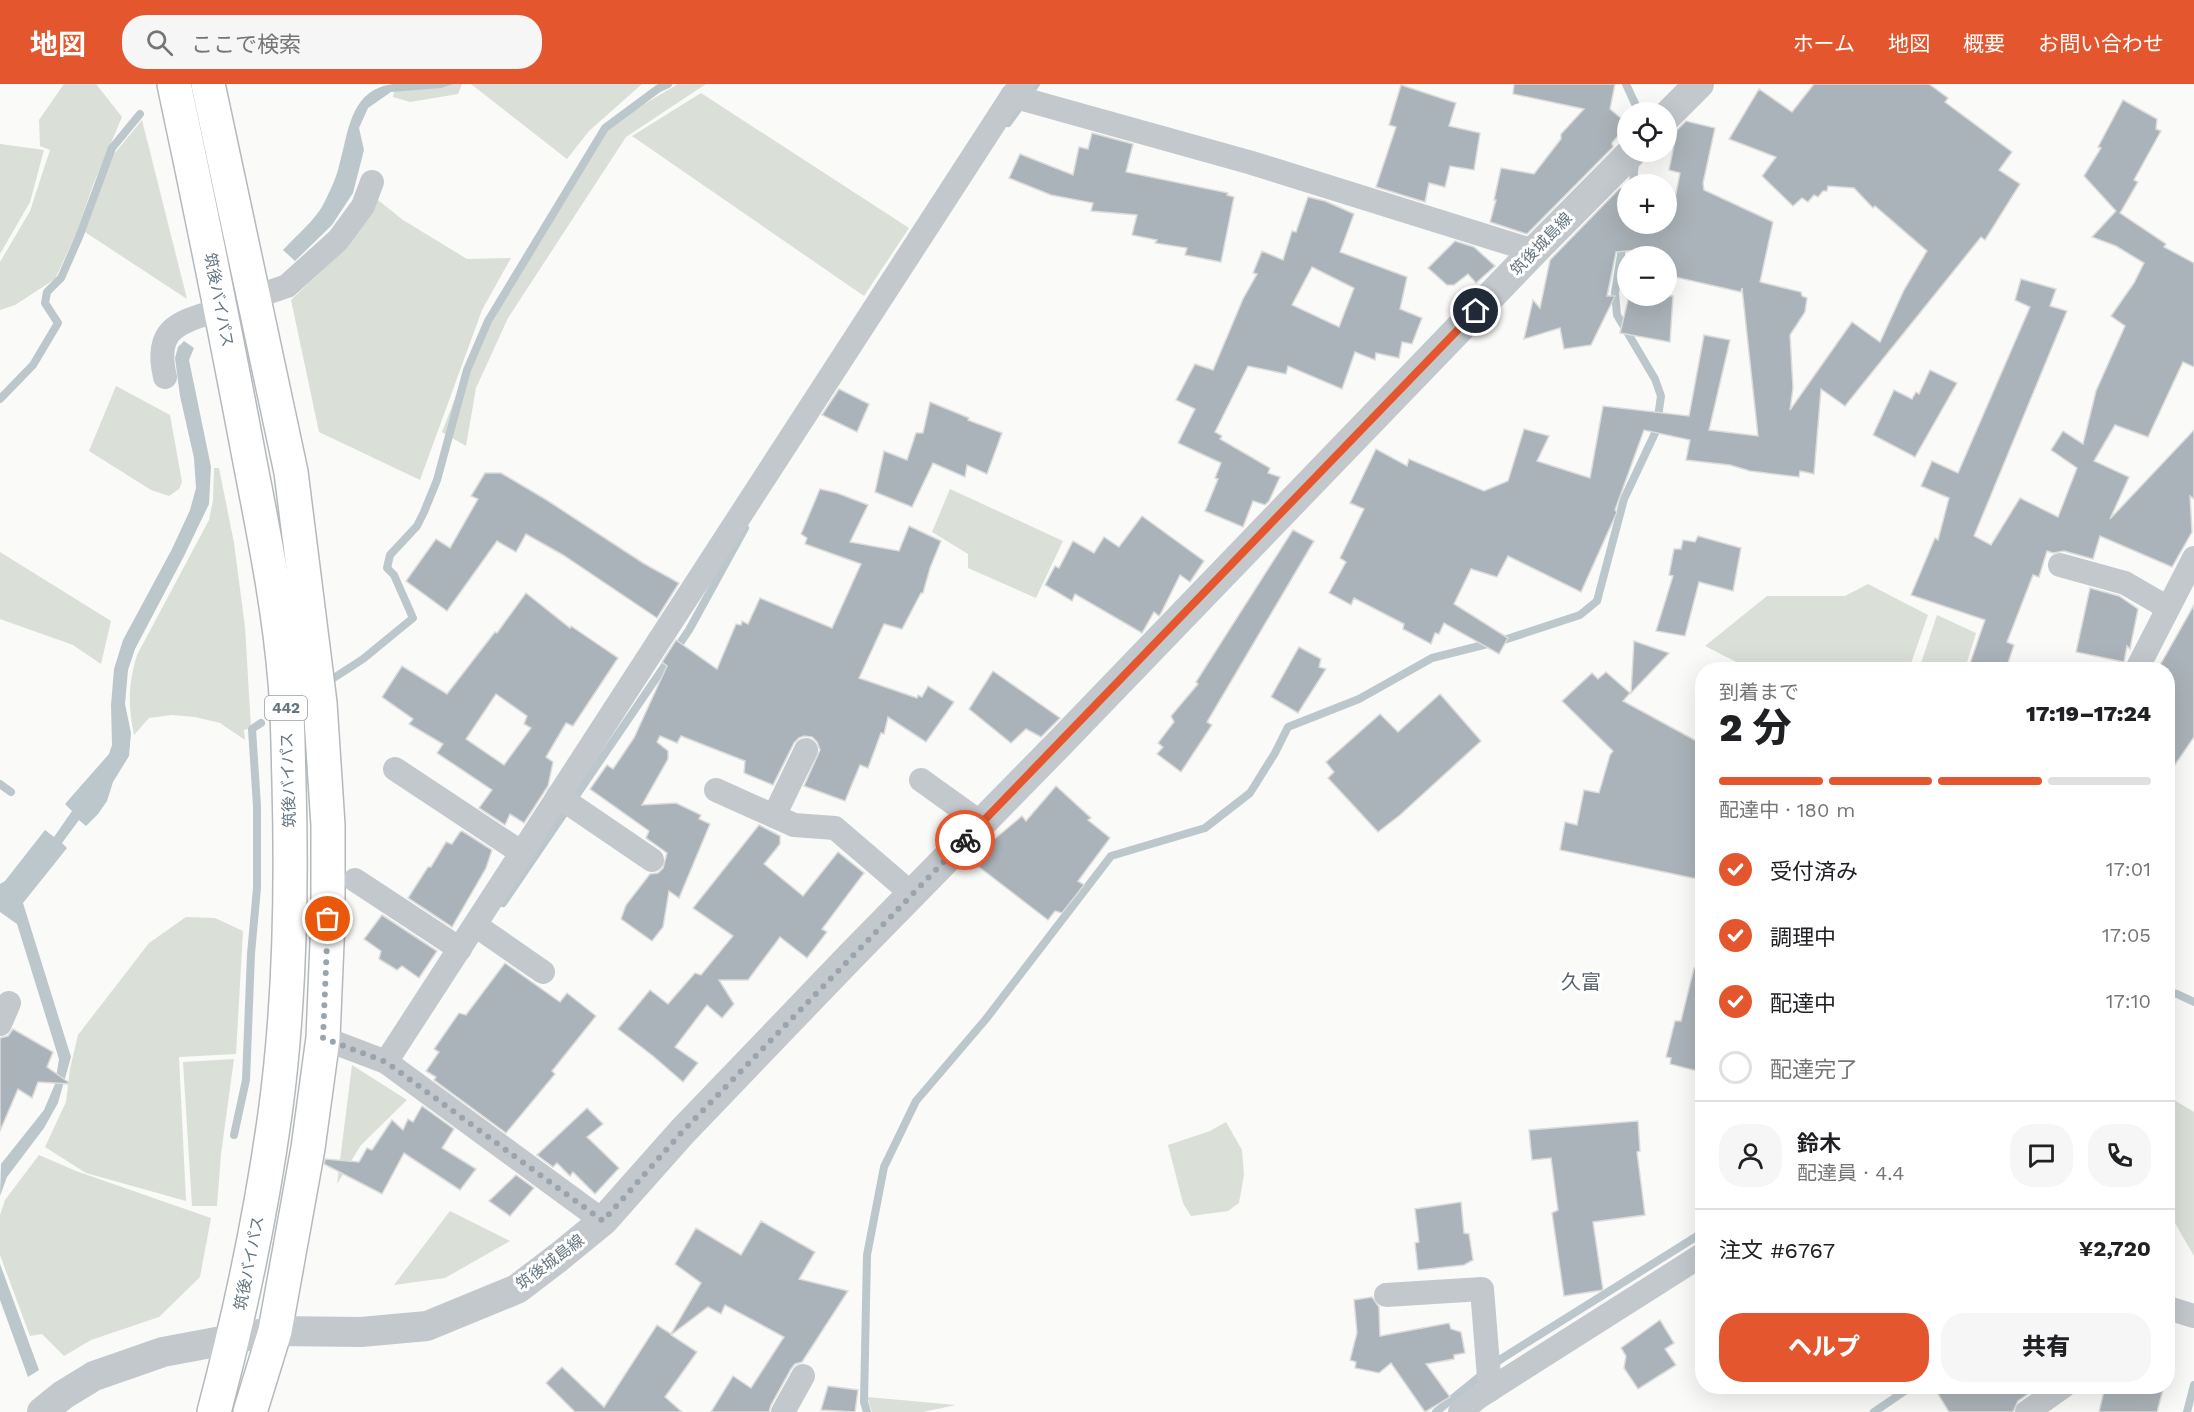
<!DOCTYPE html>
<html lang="ja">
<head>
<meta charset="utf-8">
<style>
	body { margin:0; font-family:"Work Sans","Noto Sans JP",sans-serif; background:#f6f6f6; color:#202124; height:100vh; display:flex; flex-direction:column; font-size:22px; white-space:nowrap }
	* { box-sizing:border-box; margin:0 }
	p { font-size:20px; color:#757577 }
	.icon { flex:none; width:33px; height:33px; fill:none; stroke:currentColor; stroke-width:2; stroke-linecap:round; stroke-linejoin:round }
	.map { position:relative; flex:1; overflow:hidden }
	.drawer { position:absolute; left:1695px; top:578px; width:480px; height:732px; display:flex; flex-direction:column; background:#fff; border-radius:24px; box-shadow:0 6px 24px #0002 }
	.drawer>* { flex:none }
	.buttons { position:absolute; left:1617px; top:18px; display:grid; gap:12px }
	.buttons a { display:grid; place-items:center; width:60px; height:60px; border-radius:50%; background:#fff; box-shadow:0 6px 24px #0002; font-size:30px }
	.pin { position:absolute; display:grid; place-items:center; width:51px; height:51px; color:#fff; margin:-26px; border:3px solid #fff; border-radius:50%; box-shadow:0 2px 6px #0007 }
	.courier { position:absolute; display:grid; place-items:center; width:60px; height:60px; margin:-30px; border:4px solid #e4572e; border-radius:50%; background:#fff; color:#222; box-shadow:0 2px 8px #0007 }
	.headline em { font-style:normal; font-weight:800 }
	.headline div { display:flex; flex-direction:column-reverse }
	.headline { display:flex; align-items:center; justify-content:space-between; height:102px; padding:0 24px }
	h1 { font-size:39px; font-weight:800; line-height:45px }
	.bar { display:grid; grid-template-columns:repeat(4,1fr); gap:9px 6px; align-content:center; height:72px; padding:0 24px }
	.bar i { height:8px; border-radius:4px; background:#e0e0e0 }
	.bar .current { background:#e4572e }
	.bar p { grid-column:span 4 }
	.line { display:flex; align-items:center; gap:15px; padding:0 24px; border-top:2px solid #e0e0e0 }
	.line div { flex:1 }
	.round { display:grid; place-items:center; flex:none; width:63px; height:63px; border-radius:24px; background:#f6f6f6 }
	ol { padding:0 24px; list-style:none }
	li { display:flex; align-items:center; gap:18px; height:66px }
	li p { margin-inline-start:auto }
	li .icon { padding:6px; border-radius:50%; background:#e4572e; color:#fff; stroke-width:4 }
	li:last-child { color:#757577 }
	li i { width:33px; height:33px; border:3px solid #e0e0e0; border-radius:50% }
	.cta { display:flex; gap:12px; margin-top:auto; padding:12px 24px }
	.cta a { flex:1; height:69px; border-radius:24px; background:#e4572e; color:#fff; font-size:24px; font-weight:800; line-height:69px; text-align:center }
	.cta a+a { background:#f6f6f6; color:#202124 }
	header { display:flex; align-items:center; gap:36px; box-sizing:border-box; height:84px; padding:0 30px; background:#e4572e; color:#fff }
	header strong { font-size:28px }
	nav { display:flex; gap:33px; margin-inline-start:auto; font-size:21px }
	.search { width:420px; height:54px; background:#f6f6f6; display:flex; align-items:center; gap:15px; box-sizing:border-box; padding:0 21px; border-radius:24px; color:#757577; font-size:22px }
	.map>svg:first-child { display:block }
</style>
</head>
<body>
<header>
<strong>地図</strong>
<div class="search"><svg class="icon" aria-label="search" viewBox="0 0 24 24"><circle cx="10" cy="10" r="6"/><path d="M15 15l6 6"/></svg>ここで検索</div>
<nav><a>ホーム</a><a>地図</a><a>概要</a><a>お問い合わせ</a></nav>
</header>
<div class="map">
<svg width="2194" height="1328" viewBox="0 0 2194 1328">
	<rect width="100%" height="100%" fill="#fafaf8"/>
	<g fill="#dadfd7">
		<polygon points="64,0 96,0 122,33 93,101 76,150 55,195 15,221 0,226 0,178 30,127 50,66 40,62 39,36"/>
		<polygon points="396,0 462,0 458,10 410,18 393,13"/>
		<polygon points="471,0 642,0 589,47 567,75"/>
		<polygon points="678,0 706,0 626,53 508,234 476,304 466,362 442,348 486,234 599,47"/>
		<polygon points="701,9 909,144 864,212 632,52"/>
		<polygon points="142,36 187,215 85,148 114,70"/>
		<polygon points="0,60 44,66 30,118 0,170"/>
		<polygon points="378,116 403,136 467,175 511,174 482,226 420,396 319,348 291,216 336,173"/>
		<polygon points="116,302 170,331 182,398 179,405 169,412 151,406 89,367"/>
		<path d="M214,384H219L234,459L245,543L251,644L244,646L245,656L220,639L195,633L172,631L149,634L134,651C128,621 128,601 137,571L209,436L213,416Z"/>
		<polygon points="950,405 1063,457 1036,514 968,484 968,470 932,448"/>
		<polygon points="0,468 111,537 101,580 73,561 0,535"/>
		<polygon points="1868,500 1928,531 1909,585 1750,585 1705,562 1767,512 1845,512"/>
		<polygon points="1937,531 1976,549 1965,585 1919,585"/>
		<polygon points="186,833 215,834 243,847 236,970 179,973 186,1117 86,1089 45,1063 66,1018 70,985 78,951 149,859"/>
		<polygon points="234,975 221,1070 217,1122 192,1122 183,978"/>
		<polygon points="352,981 407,1016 361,1061 337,1100"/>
		<polygon points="2169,1013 2194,1028 2194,1172 2168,1127"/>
		<polygon points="1226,1038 1242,1066 1244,1091 1239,1119 1228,1127 1191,1132 1183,1119 1168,1061 1210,1047"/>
		<polygon points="39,1071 76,1087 211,1134 200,1193 159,1233 91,1256 64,1272 42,1250 30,1252 0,1171 0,1131 5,1116"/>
		<polygon points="450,1127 510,1157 445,1194 394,1201"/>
		<polygon points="867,1313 956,1321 923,1328 872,1328"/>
	</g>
	<g fill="#bbc7cb">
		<path d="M393,0H453L441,4L391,8L368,24L359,44L364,66L353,109L332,141L295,177L283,166C295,153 315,136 323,121C329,109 336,95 339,82C349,49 349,6 393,0Z"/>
		<polygon points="184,257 194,264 189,276 211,383 209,420 184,472 135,565 128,586 125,620 131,649 129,672 113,698 107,717 98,730 86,742 79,736 62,759 67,764 23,819 71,973 58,1019 44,1044 7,1093 0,1112 1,1080 44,1026 55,1000 59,975 17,840 0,828 0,800 5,797 45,746 54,753 72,727 65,720 109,670 112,661 111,621 114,585 123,556 172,465 190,426 196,404 194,374 180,312 175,274 178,263"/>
		<polygon points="0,1180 39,1286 28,1293 0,1216"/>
	</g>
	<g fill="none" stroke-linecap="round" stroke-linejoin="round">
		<g stroke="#bbc7cb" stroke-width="8">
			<polyline points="1626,0 1637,24 1637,28"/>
			<polyline points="1008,39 1036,0"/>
			<polyline points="1633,100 1635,77"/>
			<polyline points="0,315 33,281 58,239 45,219 47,208 61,194 79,153 112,64 140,30"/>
			<polyline points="326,599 363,575 413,534 394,491 387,484 390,471 417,442 424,428 437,396 467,286 488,237 605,44 659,4 668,0"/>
			<polyline points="0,700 11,708"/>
			<polyline points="503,819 689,546 745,444"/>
			<polyline points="2168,908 2177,910 2194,918"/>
			<polyline points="234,1051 246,996 251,870 257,804 257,722 252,645 261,639"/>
			<polyline points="867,1328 864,1318 867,1171 884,1083 916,1017 986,935 1111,772 1205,744 1250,709 1275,669 1288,643 1359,615 1432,574 1507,555 1580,531 1597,517 1624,415 1656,347 1661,312 1655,295 1617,231 1615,209 1623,158"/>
			<polyline points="1436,1328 1501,1275 1702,1149"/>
			<polyline points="1874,1328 1912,1302"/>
			<polyline points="2187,1328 2194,1301"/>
		</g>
	</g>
	<g fill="#aab3b9" stroke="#dcdcda" stroke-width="1.5" fill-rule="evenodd">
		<polygon points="1514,0 1615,0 1610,25 1628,40 1612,59 1613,63 1527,150 1490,138 1496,116 1494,116 1501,84 1534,90 1561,55 1561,50 1584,25 1513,10"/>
		<polygon points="1814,0 1929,0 1948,14 1945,18 2012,68 1999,86 2020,100 1985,156 1981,153 1845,322 1821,305 1814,390 1800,387 1799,393 1750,387 1730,381 1686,376 1690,356 1644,346 1615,426 1617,428 1581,508 1508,472 1497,493 1471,485 1454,520 1508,554 1499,570 1444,539 1439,550 1435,549 1431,560 1403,545 1404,540 1354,514 1351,521 1329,509 1346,478 1340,474 1364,425 1350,419 1376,365 1407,382 1409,375 1484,407 1508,397 1524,345 1549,352 1537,377 1590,394 1603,322 1689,332 1704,251 1730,256 1709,346 1758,352 1742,204 1741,208 1666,191 1666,172 1638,166 1616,168 1607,212 1615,212 1591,261 1564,265 1560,244 1524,255 1533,216 1540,224 1550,176 1620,104 1628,106 1628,140 1666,140 1666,129 1672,130 1680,89 1669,86 1677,46 1686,37 1715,44 1703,99 1704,106 1773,138 1760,198 1801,208 1802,212 1807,214 1805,228 1790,251 1793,304 1790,326 1852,238 1880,258 1904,206 1927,167 1875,122 1873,124 1854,104 1828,102 1827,107 1823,107 1818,113 1814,111 1808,118 1802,114 1793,122 1762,92 1776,73 1729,55 1759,5 1792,28"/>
		<polygon points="1401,1 1456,19 1449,42 1480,49 1474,86 1450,82 1445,103 1429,99 1425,118 1376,103 1396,43 1389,41"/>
		<polygon points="2123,16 2157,35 2156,45 2161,47 2134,96 2138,98 2120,129 2166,160 2164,163 2194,179 2194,283 2183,278 2148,353 2115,341 2094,377 2129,393 2110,435 2194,346 2194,415 2190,412 2192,448 2172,483 2100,452 2093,475 2064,467 2053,469 2047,467 2039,493 2033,491 2007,558 2014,561 2006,585 1968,585 1985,536 1911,511 1935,454 1938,456 1949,414 1921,402 1932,377 1958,389 2030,223 2015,216 2021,195 2056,205 2050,222 2067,227 1974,452 1991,461 2020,414 2058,433 2077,384 2051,366 2063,347 2083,360 2096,307 2125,242 2111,232 2134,199 2144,179 2116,162 2092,153 2116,127 2084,92 2101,64 2098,63"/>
		<polygon points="1092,49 1133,60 1126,88 1228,109 1227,111 1234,113 1221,178 1185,171 1187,164 1155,159 1157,156 1132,151 1137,131 1091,127 1093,119 1051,111 1009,94 1020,70 1073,91 1079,63 1088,65"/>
		<path d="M1308,113L1325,117L1354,130L1340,168L1407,193L1400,225L1422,234L1412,260L1402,258L1399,274L1376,269L1375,276L1355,268L1342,305L1288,282L1286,290L1248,282L1215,348L1222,352L1220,355L1270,384L1268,389L1280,393L1269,417L1265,421L1253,417L1243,443L1205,427L1218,395L1215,394L1221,379L1178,359L1195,325L1176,316L1195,280L1213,286L1243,215L1257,190L1253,189L1262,167L1283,176L1292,147L1296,148ZM1312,183L1354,204L1339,243L1292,221Z"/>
		<polygon points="1455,157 1474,163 1495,182 1476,199 1468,190 1454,201 1447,201 1428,184"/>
		<polygon points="1629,212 1673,212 1670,258 1620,249"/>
		<polygon points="1930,286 1957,299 1915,373 1873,351 1894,306 1912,315 1916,308 1919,310"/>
		<polygon points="839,305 869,320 857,348 822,331"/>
		<polygon points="930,318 969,334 968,336 1002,349 987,390 967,381 965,393 933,379 912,423 875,408 884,367 907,376 916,349 923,349"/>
		<polygon points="485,389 501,389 545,415 643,479 679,499 657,534 563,471 526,450 516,468 497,457 447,527 406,497 436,455 450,464 478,415 471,412"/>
		<polygon points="820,405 837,409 868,421 850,458 899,467 909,442 941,457 930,484 923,509 921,509 902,545 884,540 859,594 917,614 918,611 922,613 928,602 954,618 926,658 888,633 884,650 881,649 868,684 860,681 845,717 804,702 820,666 817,658 812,653 804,652 799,654 794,659 773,701 744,689 745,677 681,652 677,659 660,652 657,658 668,667 668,675 642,721 676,719 701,731 699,735 710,740 679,814 669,807 663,843 652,857 621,835 626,821 650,790 658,789 663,784 667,769 646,754 649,747 590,705 607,681 613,685 634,654 667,582 662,578 676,556 717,585 736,540 741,541 742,537 748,540 760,514 832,544 861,480 805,460 807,454 801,450"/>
		<polygon points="1142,432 1204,477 1190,498 1180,491 1161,529 1159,532 1154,528 1142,549 1075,510 1072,517 1045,501 1055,482 1059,484 1073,457 1094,469 1104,453 1119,463"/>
		<polygon points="1293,446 1314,457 1207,638 1212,641 1181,688 1157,670 1163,663 1158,659 1174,638 1171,632 1198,600 1196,598"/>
		<polygon points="1698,452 1741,464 1733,507 1699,498 1685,552 1656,547 1673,492 1669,491 1674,465 1681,465 1683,456 1695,458"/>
		<polygon points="2090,504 2119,512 2138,525 2130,565 2127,562 2124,578 2076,568"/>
		<path d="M526,509L570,544L571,542L618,574L573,642L566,639L546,673L553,678L548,702L524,739L510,730L505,741L479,724L492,706L437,669L443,660L409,640L413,635L382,613L402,582L447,610L495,548L497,549ZM496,610L527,632L524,640L531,644L504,681L466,655Z"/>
		<polygon points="2194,521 2194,653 2168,691 2168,585 2159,583"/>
		<polygon points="1634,557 1669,569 1631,609"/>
		<polygon points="1299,563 1321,575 1319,583 1326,585 1298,629 1271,613"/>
		<polygon points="993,587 1060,634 1041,653 1026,645 1011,659 969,625"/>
		<polygon points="1606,588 1630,609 1623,617 1702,660 1702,796 1560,766 1565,738 1577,741 1584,706 1599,709 1610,671 1613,667 1562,617 1592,589 1598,595"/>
		<polygon points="1440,610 1481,657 1400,731 1378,748 1328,694 1334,688 1326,678 1380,630 1398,648"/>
		<polygon points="1056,702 1091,734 1088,736 1110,754 1078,797 1084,801 1062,829 1055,827 1048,836 974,779 991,758 1022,732 1026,737"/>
		<polygon points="759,741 780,752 780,760 764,780 803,812 838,768 864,789 822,845 827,848 807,874 780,853 748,896 719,896 734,920 722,934 707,921 675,963 698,979 683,998 653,972 618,945 650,906 668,920 695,889 701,891 733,852 693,824"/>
		<polygon points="462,747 492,766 486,784 452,843 408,814 428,783 431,783 446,758 452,760 460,748"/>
		<polygon points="382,831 437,867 419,894 402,882 397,886 379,875 381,867 364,855"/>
		<polygon points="505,879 560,918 567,909 596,932 552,987 555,990 506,1049 434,996 436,993 426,987 439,968 434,965 459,929 466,931"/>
		<polygon points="1694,884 1702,885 1702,983 1698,982 1697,987 1670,980 1671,974 1666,973 1675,937 1681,937"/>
		<polygon points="13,945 53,968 47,983 71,1000 38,998 32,1014 18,1005 0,1047 0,954 8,952"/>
		<polygon points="422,1022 454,1045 442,1064 476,1085 460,1106 404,1069 382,1110 324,1080 325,1075 359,1078 367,1064 372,1066 392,1036 403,1046 408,1035 413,1038"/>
		<polygon points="587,1024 603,1040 587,1053 619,1084 595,1110 573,1088 570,1092 557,1079 553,1083 537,1071"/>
		<polygon points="1638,1037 1640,1067 1637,1068 1645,1131 1593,1138 1603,1206 1564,1212 1552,1129 1558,1126 1551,1074 1532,1076 1529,1046"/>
		<polygon points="516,1091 534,1104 510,1132 489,1117"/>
		<polygon points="1461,1118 1464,1149 1469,1150 1473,1176 1464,1181 1418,1186 1415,1159 1419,1158 1415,1125"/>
		<polygon points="761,1137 815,1168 799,1195 848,1207 802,1278 795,1280 791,1285 771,1321 769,1328 711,1328 733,1292 751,1304 784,1253 725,1221 721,1230 708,1223 671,1251 697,1268 665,1313 682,1328 575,1328 546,1299 562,1283 604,1323 657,1241 671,1250 701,1199 675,1180 696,1144 741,1171"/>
		<polygon points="1372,1213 1379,1223 1380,1252 1449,1239 1451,1245 1461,1248 1465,1269 1454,1271 1454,1275 1426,1280 1450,1313 1425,1328 1391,1279 1379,1289 1355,1284 1356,1278 1350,1276 1357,1249 1354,1216"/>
		<polygon points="1660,1236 1674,1259 1665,1265 1676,1281 1638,1305 1624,1284 1626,1272 1621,1264"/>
		<polygon points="828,1302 858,1306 855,1328 821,1326"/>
		<polygon points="1933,1302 2039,1302 2018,1317 2013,1328 1949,1328"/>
		<polygon points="2105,1302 2164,1302 2157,1328 2099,1328"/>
	</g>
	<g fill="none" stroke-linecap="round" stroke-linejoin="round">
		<g stroke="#b4b9bd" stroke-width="36">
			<g id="trunk">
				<path d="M174,0C201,126 226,251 250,378C264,451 279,524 285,598C288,632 288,666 289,699C292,809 290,921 275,1030C261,1131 240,1230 214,1328"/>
				<polyline points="208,0 291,388 320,619 328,741 328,835 323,954 308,1064 275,1247 250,1328"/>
			</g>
		</g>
		<g stroke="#c3c8cc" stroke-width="24">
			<polyline points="1012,12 1252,79 1534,167"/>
			<polyline points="255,213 287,202 338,156 363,122 372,98"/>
			<path d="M165,293C153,242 181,238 222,225"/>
			<polyline points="2060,481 2125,499 2168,524"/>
			<polyline points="2137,585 2194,474"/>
			<polyline points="395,685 522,769"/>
			<polyline points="921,696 981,739"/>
			<polyline points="716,706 794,741 835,744 912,810"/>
			<polyline points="558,712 652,776"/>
			<polyline points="774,732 806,666"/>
			<polyline points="355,796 460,865"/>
			<polyline points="475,841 543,888"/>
			<polyline points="0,940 9,919"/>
			<polyline points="323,954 386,978 603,1137"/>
			<polyline points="386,978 1012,12 1022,0"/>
			<polyline points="1386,1211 1482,1205 1490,1306"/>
			<polyline points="2168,1224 2194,1232"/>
			<polyline points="783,1328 803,1292"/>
			<polyline points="1460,1328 1480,1312 1702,1171"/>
			<polyline points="2027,1328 2064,1302"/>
		</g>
		<g stroke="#c3c8cc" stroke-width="30">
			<polyline points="1666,33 1699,0"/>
			<polyline points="42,1328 63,1311 94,1292 163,1268 275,1247 361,1248 427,1242 517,1205 559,1173 603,1137 682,1048 851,872 1056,663 1534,167 1632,68"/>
		</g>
		<use href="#trunk" stroke="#fff" stroke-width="33"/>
	</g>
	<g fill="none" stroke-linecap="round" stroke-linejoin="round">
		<polyline stroke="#99a4ac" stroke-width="6" stroke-dasharray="0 10.8" points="328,835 323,954 386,978 603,1137 682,1048 965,756"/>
		<polyline stroke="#e4572e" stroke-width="8" points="965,756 1476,227"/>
	</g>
	<g text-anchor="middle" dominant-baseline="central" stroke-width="6" stroke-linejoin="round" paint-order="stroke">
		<rect fill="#fff" stroke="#939fa8" stroke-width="1.5" x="265" y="612" width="42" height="24" rx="4.5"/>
		<g font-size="15" font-weight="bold" fill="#657683">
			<text x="286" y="624">442</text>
		</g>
		<g font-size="16" fill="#657683" stroke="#fff">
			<text transform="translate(1541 160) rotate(-46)">筑後城島線</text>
			<text transform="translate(219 216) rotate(79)">筑後バイパス</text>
			<text transform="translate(288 696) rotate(-92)">筑後バイパス</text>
			<text transform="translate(550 1178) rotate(-37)">筑後城島線</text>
			<text transform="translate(249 1179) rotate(-79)">筑後バイパス</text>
		</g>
		<g font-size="20" fill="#57646e" stroke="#fff">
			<text x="1581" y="898">久富</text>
		</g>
	</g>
</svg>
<div class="buttons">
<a><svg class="icon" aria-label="locate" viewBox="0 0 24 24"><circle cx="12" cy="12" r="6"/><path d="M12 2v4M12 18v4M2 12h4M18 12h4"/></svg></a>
<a>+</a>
<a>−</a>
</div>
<div class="pin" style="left:328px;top:835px;background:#ea580c"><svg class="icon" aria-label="bag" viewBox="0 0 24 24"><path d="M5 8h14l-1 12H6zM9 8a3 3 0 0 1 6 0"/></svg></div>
<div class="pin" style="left:1476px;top:227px;background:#1f2937"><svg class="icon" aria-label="home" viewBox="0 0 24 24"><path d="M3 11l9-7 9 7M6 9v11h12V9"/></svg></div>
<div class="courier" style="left:965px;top:756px"><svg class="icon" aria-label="bike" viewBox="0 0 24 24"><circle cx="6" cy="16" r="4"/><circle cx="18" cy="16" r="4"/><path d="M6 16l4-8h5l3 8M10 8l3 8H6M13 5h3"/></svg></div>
<section class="drawer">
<div class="headline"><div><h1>2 分</h1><p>到着まで</p></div><em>17:19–17:24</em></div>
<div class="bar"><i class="current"></i><i class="current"></i><i class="current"></i><i></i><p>配達中 · 180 m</p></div>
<ol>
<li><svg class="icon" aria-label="check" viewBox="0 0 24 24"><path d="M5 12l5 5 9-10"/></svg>受付済み<p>17:01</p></li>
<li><svg class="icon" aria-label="check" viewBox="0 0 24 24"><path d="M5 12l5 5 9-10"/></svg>調理中<p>17:05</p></li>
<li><svg class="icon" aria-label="check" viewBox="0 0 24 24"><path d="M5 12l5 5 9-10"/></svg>配達中<p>17:10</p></li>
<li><i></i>配達完了</li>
</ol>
<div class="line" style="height:108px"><a class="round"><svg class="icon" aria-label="person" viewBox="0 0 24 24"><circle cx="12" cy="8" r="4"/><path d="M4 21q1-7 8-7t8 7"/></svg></a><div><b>鈴木</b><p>配達員 · 4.4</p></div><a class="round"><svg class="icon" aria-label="chat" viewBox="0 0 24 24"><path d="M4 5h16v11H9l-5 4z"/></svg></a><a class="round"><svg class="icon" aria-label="phone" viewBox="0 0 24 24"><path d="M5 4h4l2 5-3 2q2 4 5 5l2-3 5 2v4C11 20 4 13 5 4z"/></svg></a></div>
<div class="line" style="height:78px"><div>注文 #6767</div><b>¥2,720</b></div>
<div class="cta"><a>ヘルプ</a><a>共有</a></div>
</section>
</div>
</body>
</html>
